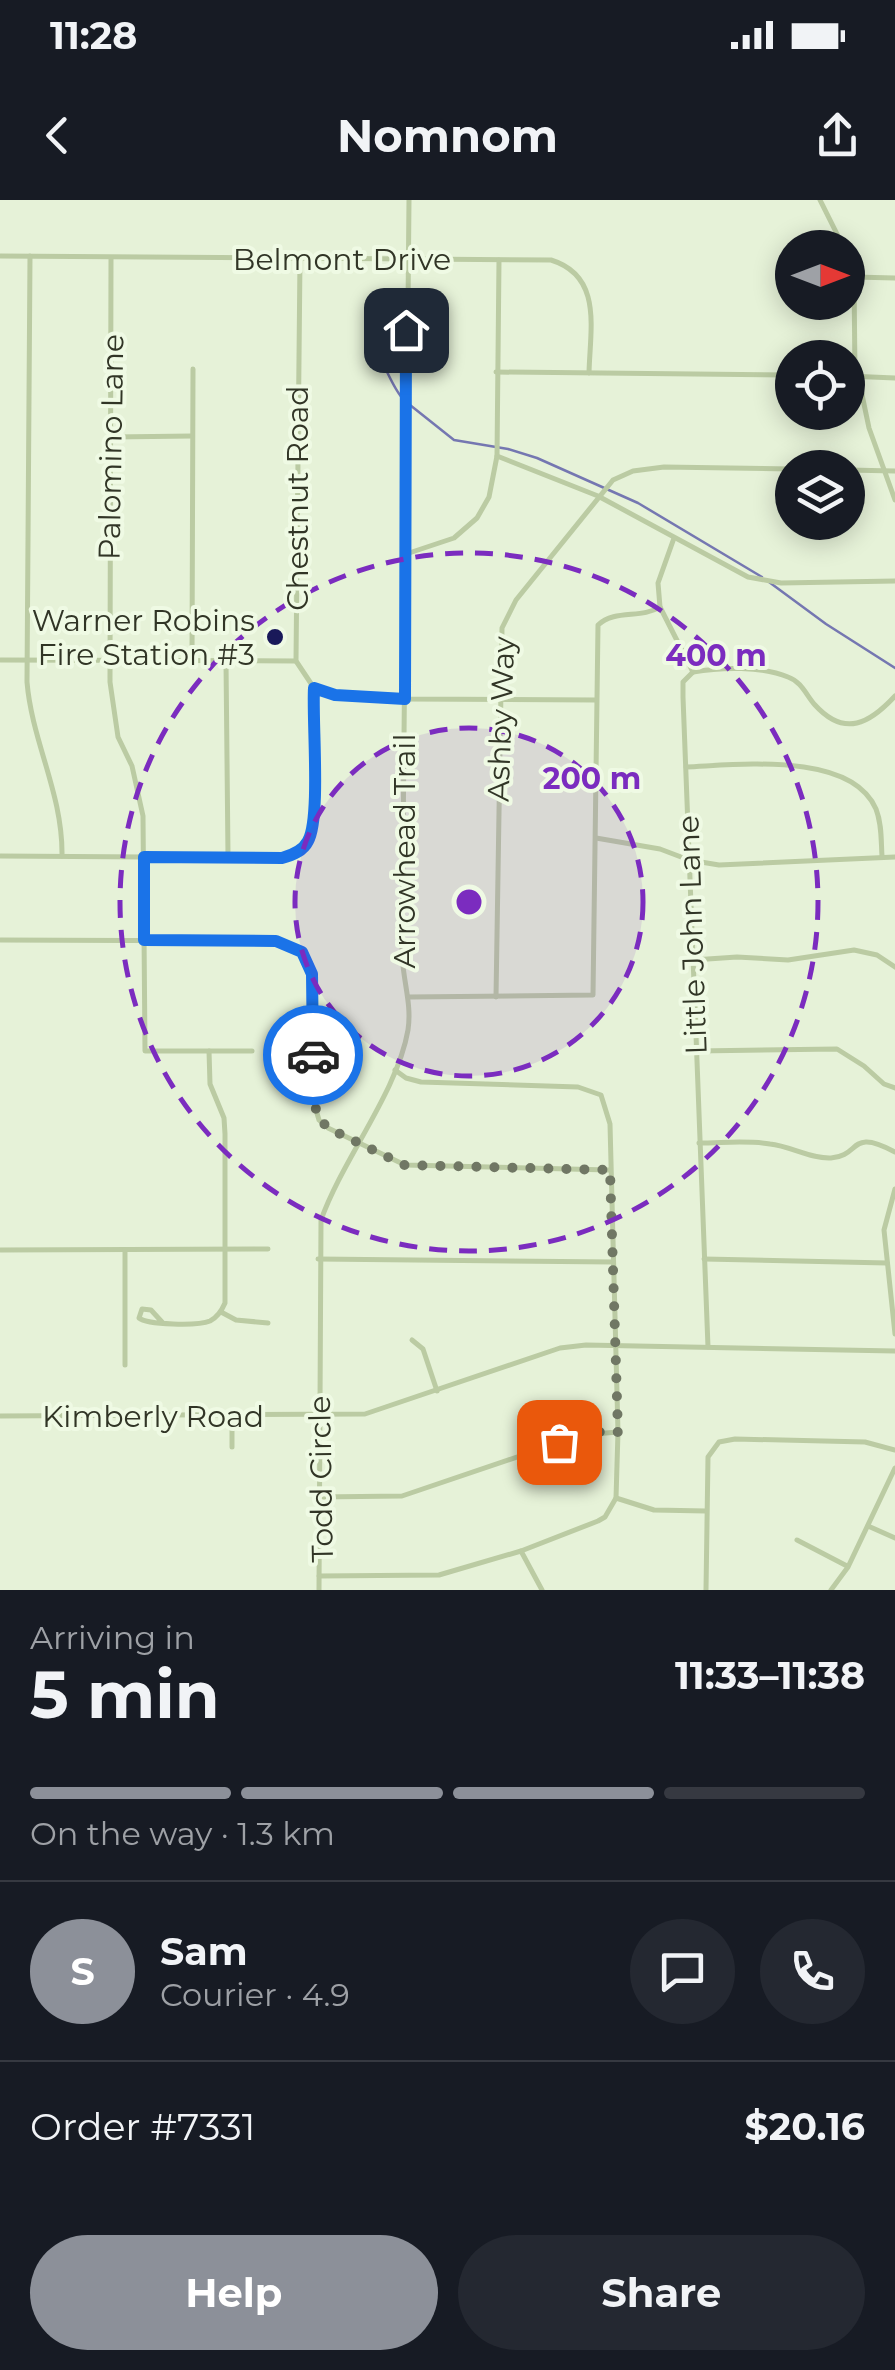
<!DOCTYPE html>
<html lang="en">
<head>
<meta charset="utf-8">
<style>
	body { margin:0; font-family:Montserrat,sans-serif; background:#242831; color:#f1f3f6; height:100vh; display:flex; flex-direction:column; font-size:38px; white-space:nowrap }
	* { box-sizing:border-box; margin:0 }
	p { font-size:32px; color:#9ea1a6 }
	.icon { flex:none; width:55px; height:55px; fill:none; stroke:currentColor; stroke-width:2; stroke-linecap:round; stroke-linejoin:round }
	.map { position:relative; height:1390px; overflow:hidden }
	.panel { display:flex; flex-direction:column; background:#171b24; flex:1 }
	.panel>* { flex:none }
	.needle { width:65px; rotate:90deg }
	.tools { position:absolute; left:775px; top:30px; display:grid; gap:20px }
	.tools a { display:grid; place-items:center; width:90px; height:90px; border-radius:50%; background:#171b24; box-shadow:0 5px 25px #0003; font-size:50px }
	.pin { position:absolute; display:grid; place-items:center; width:85px; height:85px; color:#fff; margin:-42px; border-radius:20px; box-shadow:0 5px 15px #0006 }
	.courier { position:absolute; display:grid; place-items:center; width:100px; height:100px; margin:-50px; border:8px solid #1a73e8; border-radius:50%; background:#fff; color:#222; box-shadow:0 2px 12px #0007 }
	.summary em { font-style:normal; font-weight:700 }
	.summary div { display:flex; flex-direction:column-reverse }
	.summary { display:flex; align-items:center; justify-content:space-between; height:170px; padding:0 30px }
	h1 { font-size:65px; font-weight:700; line-height:75px }
	.bar { display:grid; grid-template-columns:repeat(4,1fr); gap:15px 10px; align-content:center; height:120px; padding:0 30px }
	.bar i { height:12px; border-radius:8px; background:#363941 }
	.bar .active { background:#8c9099 }
	.bar p { grid-column:span 4 }
	.line { display:flex; align-items:center; gap:25px; padding:0 30px; border-top:2px solid #363941 }
	.line div { flex:1 }
	.round { display:grid; place-items:center; flex:none; width:105px; height:105px; border-radius:52px; background:#242831 }
	.cta { display:flex; gap:20px; margin-top:auto; padding:20px 30px }
	.cta a { flex:1; height:115px; border-radius:60px; background:#8c9099; color:#fff; font-size:40px; font-weight:700; line-height:115px; text-align:center }
	.cta a+a { background:#242831; color:#f1f3f6 }
	.status { display:flex; justify-content:space-between; align-items:center; height:70px; padding:0 50px; background:#171b24; direction:ltr }
	.status svg { height:28px; fill:currentColor }
	header { display:flex; justify-content:space-between; align-items:center; height:130px; padding:0 30px; background:#171b24; font-size:45px; font-weight:700 }
	.map>svg:first-child { display:block }
</style>
</head>
<body>
<div class="status"><b>11:28</b><svg viewBox="0 0 49 12"><path d="M0 12V9h3v3zM5 12V6h3v6zM10 12V3h3v9zM15 12V0h3v12zM26 1h20v11H26zM47 4h2v5h-2z"/></svg></div>
<header><svg class="icon" aria-label="back" viewBox="0 0 24 24"><path d="M15 5l-7 7 7 7"/></svg>Nomnom<svg class="icon" aria-label="share" viewBox="0 0 24 24"><path d="M12 15V3M7 8l5-5 5 5M5 13v7h14v-7"/></svg></header>
<div class="map">
<svg width="895" height="1390" viewBox="0 0 895 1390">
	<rect width="100%" height="100%" fill="#e6f2d8"/>
	<g fill="none" stroke-linecap="round" stroke-linejoin="round">
		<g stroke="#7577b1" stroke-width="2.5">
			<path d="M374,146C384,162 392,188 404,200"/>
			<polyline points="410,205 454,240 508,249 537,258 638,303 762,377"/>
			<polyline points="769,382 826,424 895,468"/>
		</g>
		<g stroke="#bbcba3" stroke-width="5">
			<polyline points="820,0 844,48"/>
			<path d="M0,56L551,60C603,76 590,129 589,173"/>
			<path d="M30,56L27,482C32,542 63,594 62,656"/>
			<polyline points="848,57 854,77 855,176 860,185 869,228 895,300"/>
			<polyline points="111,58 110,482 118,537 132,566 143,616 145,851 252,851"/>
			<polyline points="300,58 296,461 314,488 335,495 405,499 596,500"/>
			<polyline points="854,77 895,78"/>
			<polyline points="496,172 792,175"/>
			<polyline points="848,176 895,178"/>
			<polyline points="113,237 192,236"/>
			<polyline points="497,256 598,296 748,377 781,383 895,381"/>
			<polyline points="848,270 895,271"/>
			<polyline points="674,338 658,383 660,407 693,472"/>
			<polyline points="406,354 454,338 477,318 489,297 497,256 499,60"/>
			<polyline points="0,460 296,461"/>
			<polyline points="192,460 193,169"/>
			<polyline points="226,462 228,656"/>
			<polyline points="693,472 683,482 683,497 708,1147"/>
			<path d="M693,472C721,467 762,466 788,477C802,482 806,495 815,505C845,538 870,523 895,496"/>
			<path d="M686,567C738,565 851,551 876,609C882,624 881,641 882,656"/>
			<polyline points="596,638 660,649 689,660 719,665 895,657"/>
			<path d="M0,656L282,658C293,655 303,651 308,641C321,619 312,521 314,489"/>
			<path d="M0,740L276,741C286,744 297,746 304,754C318,772 313,874 314,903L319,920L328,928L405,965L609,970"/>
			<polyline points="693,760 737,757 788,760 854,750 877,755 895,767"/>
			<path d="M409,797L593,795L598,425C615,409 641,419 660,407"/>
			<polyline points="496,797 502,428 516,400 613,280 633,271 664,267 792,269"/>
			<polyline points="697,851 837,849 864,866 884,884 895,888"/>
			<path d="M699,943C723,943 747,940 770,944C790,946 811,959 831,958C861,956 849,927 895,952"/>
			<polyline points="895,989 884,1030 895,1134"/>
			<polyline points="0,1050 268,1049"/>
			<polyline points="318,1059 613,1062"/>
			<polyline points="704,1059 887,1063"/>
			<polyline points="221,1112 236,1120 268,1123"/>
			<path d="M162,1122L151,1110L142,1109L139,1118C147,1125 198,1126 210,1121C218,1117 222,1110 225,1103V934L224,918L210,884L209,851"/>
			<polyline points="412,1140 423,1149 437,1191"/>
			<polyline points="125,1165 125,1050"/>
			<polyline points="0,1216 365,1214 560,1148 586,1145 895,1151"/>
			<polyline points="232,1216 232,1247"/>
			<polyline points="319,1297 402,1296 582,1235 618,1232"/>
			<polyline points="616,1298 654,1310 706,1311"/>
			<polyline points="868,1326 895,1338"/>
			<polyline points="797,1340 847,1366"/>
			<polyline points="521,1351 542,1390"/>
			<polyline points="319,1376 439,1375 521,1351 598,1321 605,1317 616,1298 618,1232 610,924 601,895 578,887 421,882 406,878 395,870"/>
			<path d="M319,1390L321,1020C343,958 397,893 408,830C412,804 403,781 402,754L409,0"/>
			<polyline points="706,1390 708,1257 719,1242 735,1239 865,1242 895,1250"/>
			<polyline points="831,1390 848,1367 895,1268"/>
		</g>
	</g>
	<g fill="none" stroke-linecap="round" stroke-linejoin="round">
		<path stroke="#707764" stroke-width="10" stroke-dasharray="0 18" d="M313,855C313,882 308,909 328,928L404,965L610,970L618,1232H598L559,1242"/>
		<path stroke="#1a73e8" stroke-width="12" d="M313,855L312,774L302,752L276,741L144,740V657L282,658C293,655 303,651 308,641C321,618 312,520 314,488L335,495L405,499L406,130"/>
	</g>
	<circle cx="469" cy="702" r="174" fill="#7b2cbf" fill-opacity=".12"/>
	<g fill="none" stroke="#7b2cbf" stroke-width="5" stroke-dasharray="18 12">
		<circle cx="469" cy="702" r="174"/>
		<circle cx="469" cy="702" r="349"/>
	</g>
	<circle fill="#191959" stroke="#effae4" stroke-width="4" cx="275" cy="437" r="10"/>
	<g text-anchor="middle" dominant-baseline="central" stroke-width="8" stroke-linejoin="round" paint-order="stroke">
		<g font-size="30" fill="#313526" stroke="#effae4">
			<text x="342" y="59">Belmont Drive</text>
			<text transform="translate(111 247) rotate(-89)">Palomino Lane</text>
			<text transform="translate(297 298) rotate(-90)">Chestnut Road</text>
			<text transform="translate(501 519) rotate(-88)">Ashby Way</text>
			<text transform="translate(404 651) rotate(-90)">Arrowhead Trail</text>
			<text transform="translate(692 735) rotate(-92)">Little John Lane</text>
			<text x="153" y="1216">Kimberly Road</text>
			<text transform="translate(321 1279) rotate(-91)">Todd Circle</text>
		</g>
		<g font-size="30" fill="#313526" stroke="#effae4" text-anchor="end">
			<text x="255" y="420">Warner Robins<tspan x="255" dy="34">Fire Station #3</tspan></text>
		</g>
	</g>
	<circle cx="469" cy="702" r="15" fill="#7b2cbf" stroke="#effae4" stroke-width="5"/>
	<g font-size="30" text-anchor="middle" font-weight="bold" fill="#7b2cbf" stroke="#effae4" stroke-width="8" stroke-linejoin="round" paint-order="stroke">
		<text x="716" y="466">400 m</text>
		<text x="592" y="589">200 m</text>
	</g>
</svg>
<div class="tools">
<a><svg class="needle" viewBox="-14 -14 28 28"><path d="M0-13l5 13h-10z" fill="#e53935"/><path d="M0 13l5-13h-10z" fill="#9ea1a6"/></svg></a>
<a><svg class="icon" aria-label="locate" viewBox="0 0 24 24"><circle cx="12" cy="12" r="6"/><path d="M12 2v4M12 18v4M2 12h4M18 12h4"/></svg></a>
<a><svg class="icon" aria-label="layers" viewBox="0 0 24 24"><path d="M12 4l9 5-9 5-9-5zM3 14l9 5 9-5"/></svg></a>
</div>
<div class="pin" style="left:559px;top:1242px;background:#ea580c"><svg class="icon" aria-label="bag" viewBox="0 0 24 24"><path d="M5 8h14l-1 12H6zM9 8a3 3 0 0 1 6 0"/></svg></div>
<div class="pin" style="left:406px;top:130px;background:#1f2937"><svg class="icon" aria-label="home" viewBox="0 0 24 24"><path d="M3 11l9-7 9 7M6 9v11h12V9"/></svg></div>
<div class="courier" style="left:313px;top:855px"><svg class="icon" aria-label="car" viewBox="0 0 24 24"><path d="M5 17H2v-5l4-1 3-4h7l3 4 3 1v5h-3M9 17h6M6 11h13"/><circle cx="7" cy="17" r="2"/><circle cx="17" cy="17" r="2"/></svg></div>
</div>
<section class="panel">
<div class="summary"><div><h1>5 min</h1><p>Arriving in</p></div><em>11:33–11:38</em></div>
<div class="bar"><i class="active"></i><i class="active"></i><i class="active"></i><i></i><p>On the way · 1.3 km</p></div>
<div class="line" style="height:180px"><b class="round" style="background:#8c9099;color:#fff">S</b><div><b>Sam</b><p>Courier · 4.9</p></div><a class="round"><svg class="icon" aria-label="chat" viewBox="0 0 24 24"><path d="M4 5h16v11H9l-5 4z"/></svg></a><a class="round"><svg class="icon" aria-label="phone" viewBox="0 0 24 24"><path d="M5 4h4l2 5-3 2q2 4 5 5l2-3 5 2v4C11 20 4 13 5 4z"/></svg></a></div>
<div class="line" style="height:130px"><div>Order #7331</div><b>$20.16</b></div>
<div class="cta"><a>Help</a><a>Share</a></div>
</section>
</body>
</html>
